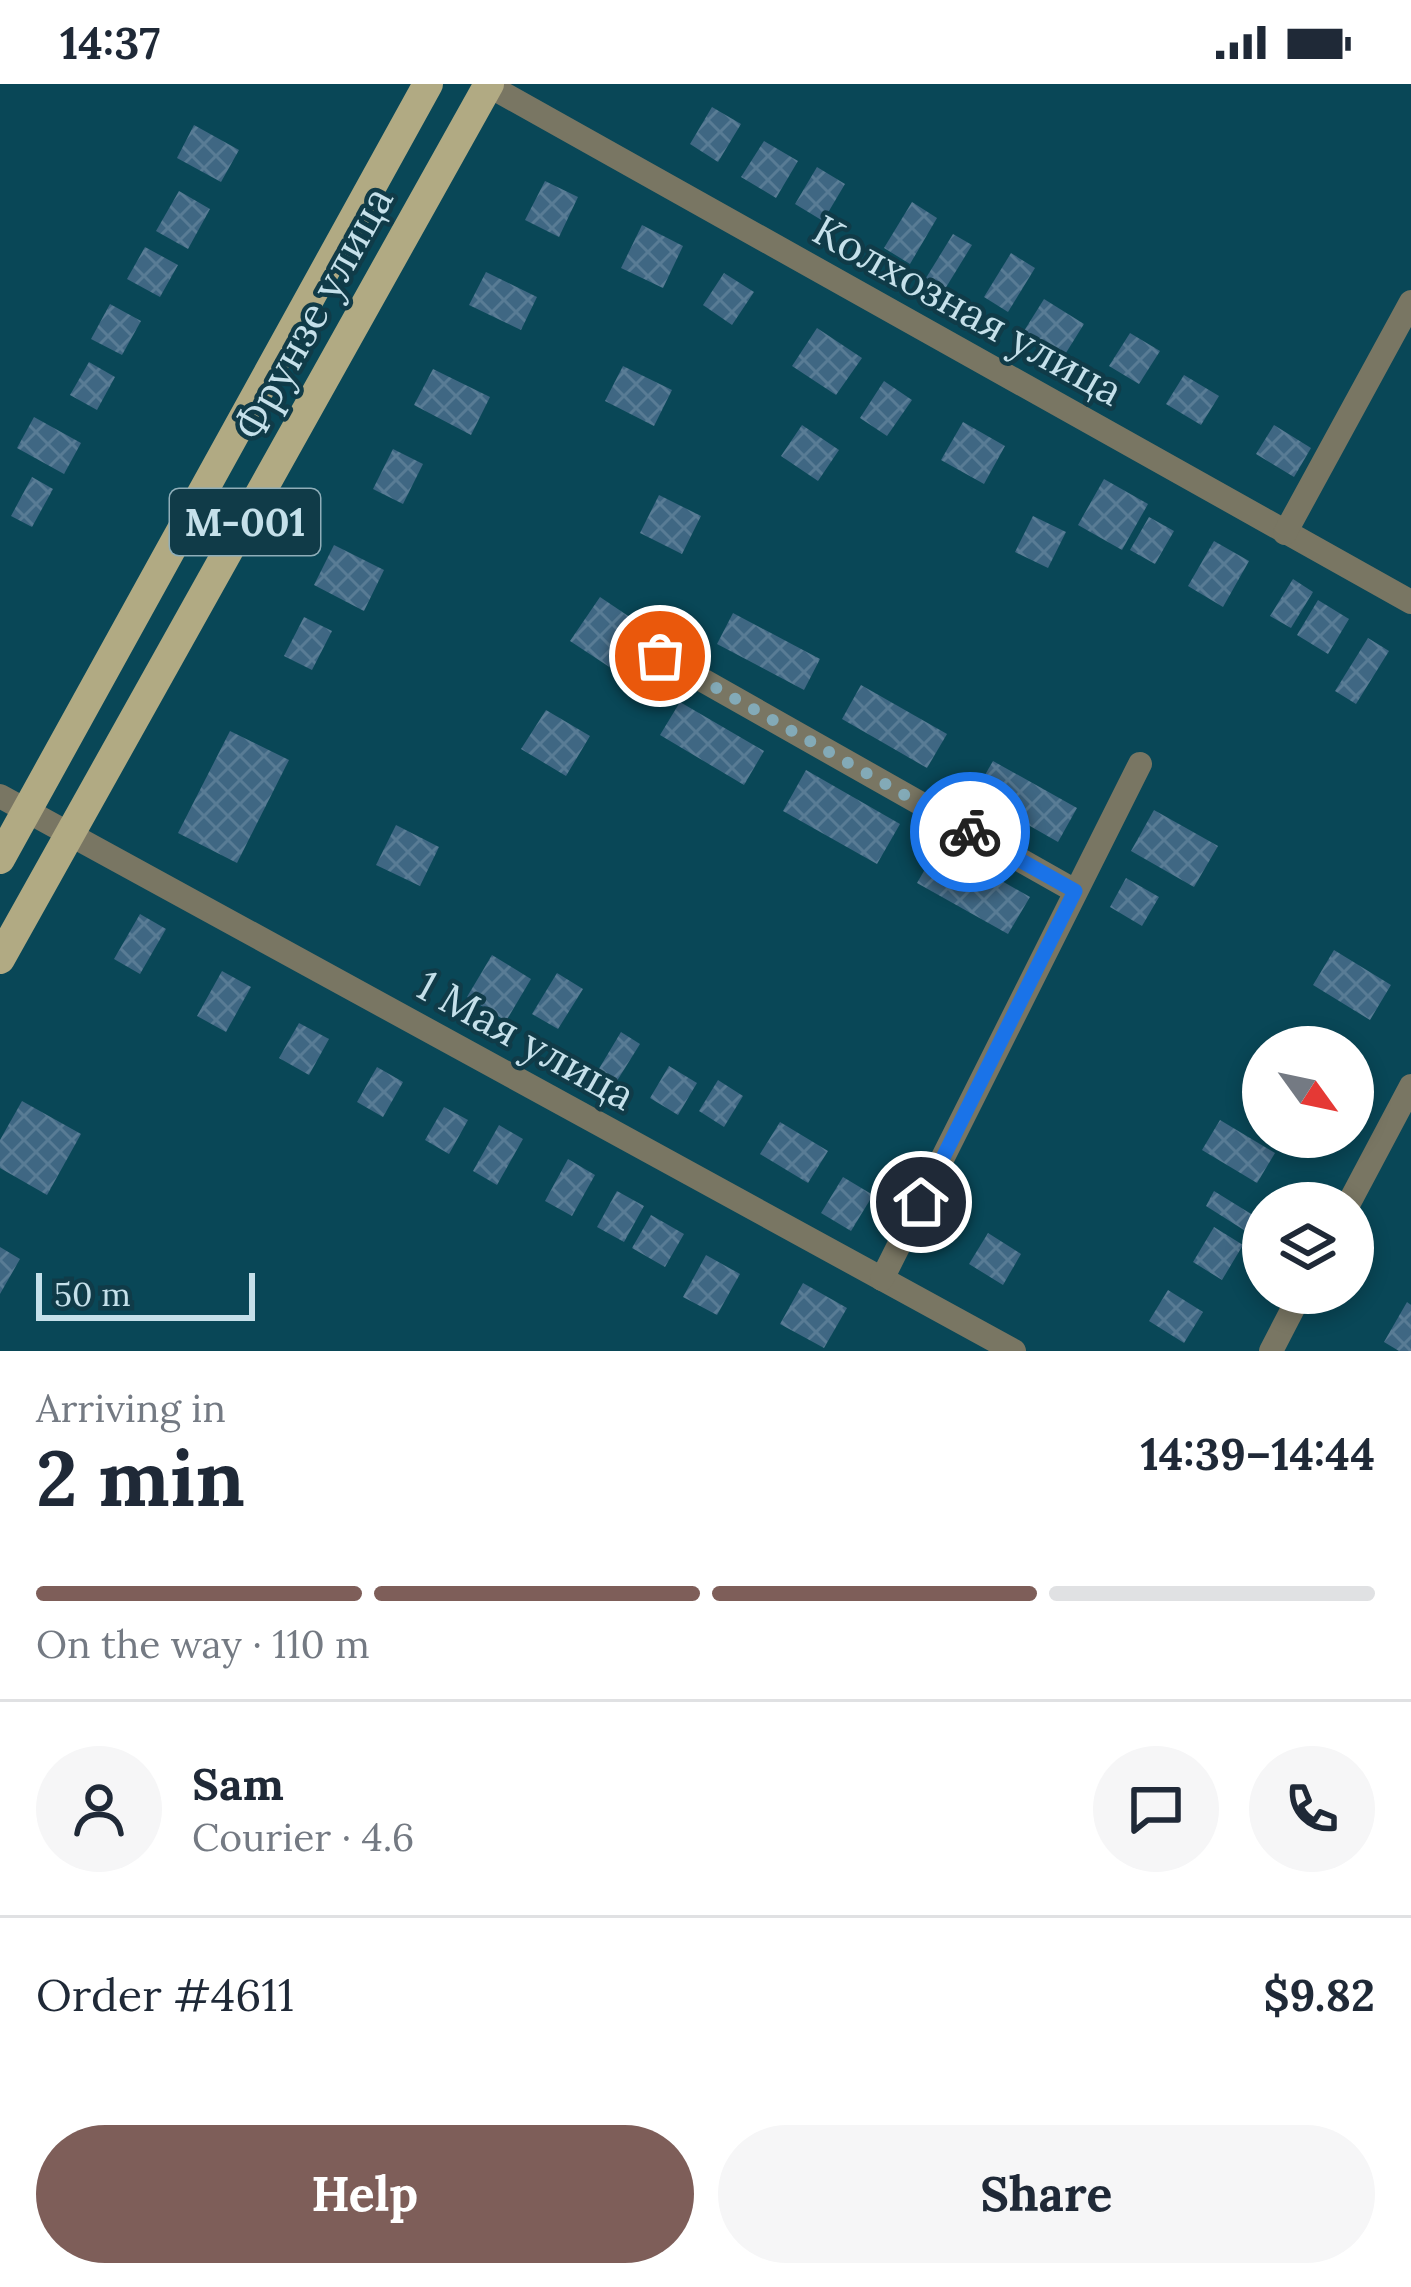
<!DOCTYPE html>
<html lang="en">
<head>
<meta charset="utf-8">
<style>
	body { margin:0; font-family:Lora,serif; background:#f6f6f7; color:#1f2937; height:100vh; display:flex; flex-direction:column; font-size:45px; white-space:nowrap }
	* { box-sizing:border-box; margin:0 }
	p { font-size:39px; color:#747a83 }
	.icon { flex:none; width:66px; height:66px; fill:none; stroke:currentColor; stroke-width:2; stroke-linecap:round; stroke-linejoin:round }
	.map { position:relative; height:1267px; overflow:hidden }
	.sheet { display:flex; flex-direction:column; background:#fff; flex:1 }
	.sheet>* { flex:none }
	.needle { width:78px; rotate:123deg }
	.controls { position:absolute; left:1242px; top:942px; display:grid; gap:24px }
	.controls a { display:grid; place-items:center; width:132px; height:132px; border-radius:50%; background:#fff; box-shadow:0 6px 18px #0003; font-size:60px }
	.scale { position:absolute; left:36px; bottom:30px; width:219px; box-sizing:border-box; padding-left:12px; border:6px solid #c5e0ea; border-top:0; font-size:33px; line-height:42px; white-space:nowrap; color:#c5e0ea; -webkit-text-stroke:9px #103b48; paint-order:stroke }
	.pin { position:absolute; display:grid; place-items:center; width:102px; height:102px; color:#fff; margin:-51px; border:6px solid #fff; border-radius:50%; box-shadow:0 3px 12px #0007 }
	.courier { position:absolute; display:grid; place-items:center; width:120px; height:120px; margin:-60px; border:9px solid #1a73e8; border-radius:50%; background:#fff; color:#222; box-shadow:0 3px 15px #0007 }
	.headline em { font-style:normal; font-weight:700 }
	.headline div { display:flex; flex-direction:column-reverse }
	.headline { display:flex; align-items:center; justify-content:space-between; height:204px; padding:0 36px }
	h1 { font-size:78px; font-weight:700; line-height:90px }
	.bar { display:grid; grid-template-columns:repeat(4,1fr); gap:18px 12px; align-content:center; height:144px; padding:0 36px }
	.bar i { height:15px; border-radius:9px; background:#e0e1e3 }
	.bar .active { background:#7e5e59 }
	.bar p { grid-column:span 4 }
	.line { display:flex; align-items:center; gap:30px; padding:0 36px; border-top:3px solid #e0e1e3 }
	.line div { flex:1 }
	.round { display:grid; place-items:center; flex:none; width:126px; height:126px; border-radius:63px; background:#f6f6f7 }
	.button { display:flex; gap:24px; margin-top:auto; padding:24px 36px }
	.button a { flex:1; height:138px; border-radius:72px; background:#7e5e59; color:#fff; font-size:48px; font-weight:700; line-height:138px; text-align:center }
	.button a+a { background:#f6f6f7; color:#1f2937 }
	.status { display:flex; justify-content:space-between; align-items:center; height:84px; padding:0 60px; background:#fff; direction:ltr }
	.status svg { height:33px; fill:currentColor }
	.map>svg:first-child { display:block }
</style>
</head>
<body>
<div class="status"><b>14:37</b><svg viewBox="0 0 49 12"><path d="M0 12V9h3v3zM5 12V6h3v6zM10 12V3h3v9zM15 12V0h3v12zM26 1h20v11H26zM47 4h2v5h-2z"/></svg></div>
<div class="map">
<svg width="1411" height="1267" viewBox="0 0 1411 1267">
	<defs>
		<pattern id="building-cross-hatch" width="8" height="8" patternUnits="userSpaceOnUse" patternTransform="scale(3)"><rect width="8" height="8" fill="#3f6783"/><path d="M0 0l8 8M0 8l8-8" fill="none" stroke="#597c95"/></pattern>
	</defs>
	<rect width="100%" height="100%" fill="#094757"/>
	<g fill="url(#building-cross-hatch)">
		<polygon points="712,23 741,40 718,78 690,60"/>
		<polygon points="194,41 239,66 221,98 177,74"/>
		<polygon points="764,57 798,77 776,114 741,93"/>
		<polygon points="817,83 845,100 823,137 795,120"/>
		<polygon points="545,97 578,113 559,153 525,136"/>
		<polygon points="179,107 210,125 188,165 156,147"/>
		<polygon points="912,118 937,134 910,180 884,164"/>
		<polygon points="642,141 683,162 663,204 621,184"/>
		<polygon points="953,150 972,161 945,205 926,194"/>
		<polygon points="145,163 178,181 160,213 127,195"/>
		<polygon points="1011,169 1035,184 1008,228 984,213"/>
		<polygon points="486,188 537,213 521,246 469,221"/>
		<polygon points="724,189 754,208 732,241 703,221"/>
		<polygon points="1044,215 1084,240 1064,272 1024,247"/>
		<polygon points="110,220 141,237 122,271 91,255"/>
		<polygon points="817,244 862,274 836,311 792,282"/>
		<polygon points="1130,249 1160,267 1139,300 1109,282"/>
		<polygon points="89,278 115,293 97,326 70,311"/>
		<polygon points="623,282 672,306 654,342 605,317"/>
		<polygon points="433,285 490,313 471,351 414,321"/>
		<polygon points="1184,291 1219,312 1201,341 1166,320"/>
		<polygon points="884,297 912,316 887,352 860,334"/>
		<polygon points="34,333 81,359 64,390 17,364"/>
		<polygon points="963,338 1005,362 984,400 941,376"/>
		<polygon points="802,341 839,366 818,397 781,372"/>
		<polygon points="1274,341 1311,364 1294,393 1256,370"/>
		<polygon points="393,365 423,380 403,420 373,405"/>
		<polygon points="32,393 53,405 32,443 11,432"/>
		<polygon points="1104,395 1148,420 1122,466 1078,441"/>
		<polygon points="659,411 701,432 682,470 640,449"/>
		<polygon points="1033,432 1066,448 1048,484 1015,468"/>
		<polygon points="1149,433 1174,447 1155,480 1130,466"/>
		<polygon points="1214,457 1249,477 1223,523 1188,502"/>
		<polygon points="334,461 384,486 364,527 314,501"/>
		<polygon points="1293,495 1313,508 1291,544 1270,532"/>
		<polygon points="600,513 649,546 620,590 570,557"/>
		<polygon points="1318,516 1349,535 1328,570 1297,551"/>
		<polygon points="733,529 820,575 804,606 717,560"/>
		<polygon points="304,533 332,547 312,586 284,572"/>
		<polygon points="1368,554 1389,567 1356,620 1335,607"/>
		<polygon points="861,601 947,650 927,684 842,635"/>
		<polygon points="680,618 764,667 744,701 660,651"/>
		<polygon points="546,626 590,652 566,692 521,665"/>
		<polygon points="230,647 289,676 237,779 178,749"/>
		<polygon points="993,677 1077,724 1058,758 974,710"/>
		<polygon points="806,686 900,740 877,780 783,727"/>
		<polygon points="1154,726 1218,762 1194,803 1131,767"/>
		<polygon points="396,741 439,763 420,802 376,781"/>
		<polygon points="939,761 1030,813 1008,850 917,799"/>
		<polygon points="1126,794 1159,813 1142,842 1110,823"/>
		<polygon points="140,830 166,845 140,890 114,875"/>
		<polygon points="1334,866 1391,901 1370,936 1313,901"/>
		<polygon points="492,871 531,895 506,937 467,913"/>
		<polygon points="222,887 251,903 226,948 197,932"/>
		<polygon points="557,889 583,905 558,945 532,930"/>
		<polygon points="299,939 329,955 309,991 279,974"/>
		<polygon points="621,948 640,960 615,1000 597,988"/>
		<polygon points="669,982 697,999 678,1031 650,1014"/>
		<polygon points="377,983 403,998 383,1033 357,1018"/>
		<polygon points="718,996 743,1012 724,1043 699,1027"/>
		<polygon points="22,1017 81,1050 47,1111 0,1084 0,1056"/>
		<polygon points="444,1023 468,1036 449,1070 425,1056"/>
		<polygon points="1220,1036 1275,1069 1257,1099 1202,1066"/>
		<polygon points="780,1038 828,1067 808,1099 760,1070"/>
		<polygon points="499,1041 523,1055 497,1101 473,1087"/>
		<polygon points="568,1075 595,1091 572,1132 545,1117"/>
		<polygon points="843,1093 873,1111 851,1147 821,1129"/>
		<polygon points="617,1107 644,1122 624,1158 597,1143"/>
		<polygon points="1214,1107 1256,1133 1247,1148 1206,1122"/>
		<polygon points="651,1131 684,1150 665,1183 632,1164"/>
		<polygon points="1214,1143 1243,1161 1222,1196 1193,1178"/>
		<polygon points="988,1149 1021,1170 1003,1201 969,1180"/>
		<polygon points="0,1163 20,1175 0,1210"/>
		<polygon points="706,1171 740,1190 717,1231 683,1213"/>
		<polygon points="803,1199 847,1224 824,1264 780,1240"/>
		<polygon points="1168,1206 1203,1228 1184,1259 1149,1237"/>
		<polygon points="1407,1218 1411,1221 1411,1267 1399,1267 1384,1258"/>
	</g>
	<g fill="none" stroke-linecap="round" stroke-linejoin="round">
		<g stroke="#797663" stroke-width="24">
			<polyline points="486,0 1411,518"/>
			<polyline points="1285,449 1411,218"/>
			<polyline points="660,572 1075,807"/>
			<polyline points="0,712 1014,1267"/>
			<polyline points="1349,1119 1411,1002"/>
			<polyline points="882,1195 1140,680"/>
			<polyline points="1271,1267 1301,1209"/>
		</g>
		<g stroke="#b1aa83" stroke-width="30">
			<polyline points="0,775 428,0"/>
			<polyline points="0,875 489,0"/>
		</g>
	</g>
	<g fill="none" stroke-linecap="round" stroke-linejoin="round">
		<polyline stroke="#83aab7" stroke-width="12" stroke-dasharray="0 21.6" points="660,572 970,748"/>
		<polyline stroke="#1a73e8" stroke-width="15" points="921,1118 1075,807 970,748"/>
	</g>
	<g text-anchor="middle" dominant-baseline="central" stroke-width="9" stroke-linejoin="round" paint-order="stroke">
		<rect fill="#103b48" stroke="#8faeb9" stroke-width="3" x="170" y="405" width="150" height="66" rx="9"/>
		<g font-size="39" font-weight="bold" fill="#c5e0ea">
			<text x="245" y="438">M-001</text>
		</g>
		<g font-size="42" fill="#c5e0ea" stroke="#103b48">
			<text transform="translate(968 226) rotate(29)">Колхозная улица</text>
			<text transform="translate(313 229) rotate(-61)">Фрунзе улица</text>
			<text transform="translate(526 956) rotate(29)">1 Мая улица</text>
		</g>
	</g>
</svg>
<div class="controls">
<a><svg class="needle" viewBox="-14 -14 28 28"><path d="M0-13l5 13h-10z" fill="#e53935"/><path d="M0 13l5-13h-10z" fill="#747a83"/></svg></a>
<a><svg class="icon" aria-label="layers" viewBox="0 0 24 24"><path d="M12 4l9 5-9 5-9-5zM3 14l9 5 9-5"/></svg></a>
</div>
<div class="scale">50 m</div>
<div class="pin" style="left:660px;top:572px;background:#ea580c"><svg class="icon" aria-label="bag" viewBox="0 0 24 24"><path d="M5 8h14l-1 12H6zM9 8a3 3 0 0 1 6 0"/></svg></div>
<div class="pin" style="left:921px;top:1118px;background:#1f2937"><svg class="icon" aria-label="home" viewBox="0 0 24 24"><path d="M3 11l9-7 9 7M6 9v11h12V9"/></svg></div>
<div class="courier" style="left:970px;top:748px"><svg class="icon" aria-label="bike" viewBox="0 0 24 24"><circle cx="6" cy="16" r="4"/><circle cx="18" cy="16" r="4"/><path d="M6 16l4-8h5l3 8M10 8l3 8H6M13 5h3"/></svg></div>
</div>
<section class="sheet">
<div class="headline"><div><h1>2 min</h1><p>Arriving in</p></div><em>14:39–14:44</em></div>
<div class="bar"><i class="active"></i><i class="active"></i><i class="active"></i><i></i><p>On the way · 110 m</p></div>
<div class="line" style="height:216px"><a class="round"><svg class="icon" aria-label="person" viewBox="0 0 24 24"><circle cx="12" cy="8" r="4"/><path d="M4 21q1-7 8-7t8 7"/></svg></a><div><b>Sam</b><p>Courier · 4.6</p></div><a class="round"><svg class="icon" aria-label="chat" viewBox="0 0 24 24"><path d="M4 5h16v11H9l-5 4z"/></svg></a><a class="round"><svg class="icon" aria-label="phone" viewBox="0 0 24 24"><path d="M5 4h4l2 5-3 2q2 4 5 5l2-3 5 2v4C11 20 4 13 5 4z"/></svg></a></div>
<div class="line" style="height:156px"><div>Order #4611</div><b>$9.82</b></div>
<div class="button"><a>Help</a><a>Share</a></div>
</section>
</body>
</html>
